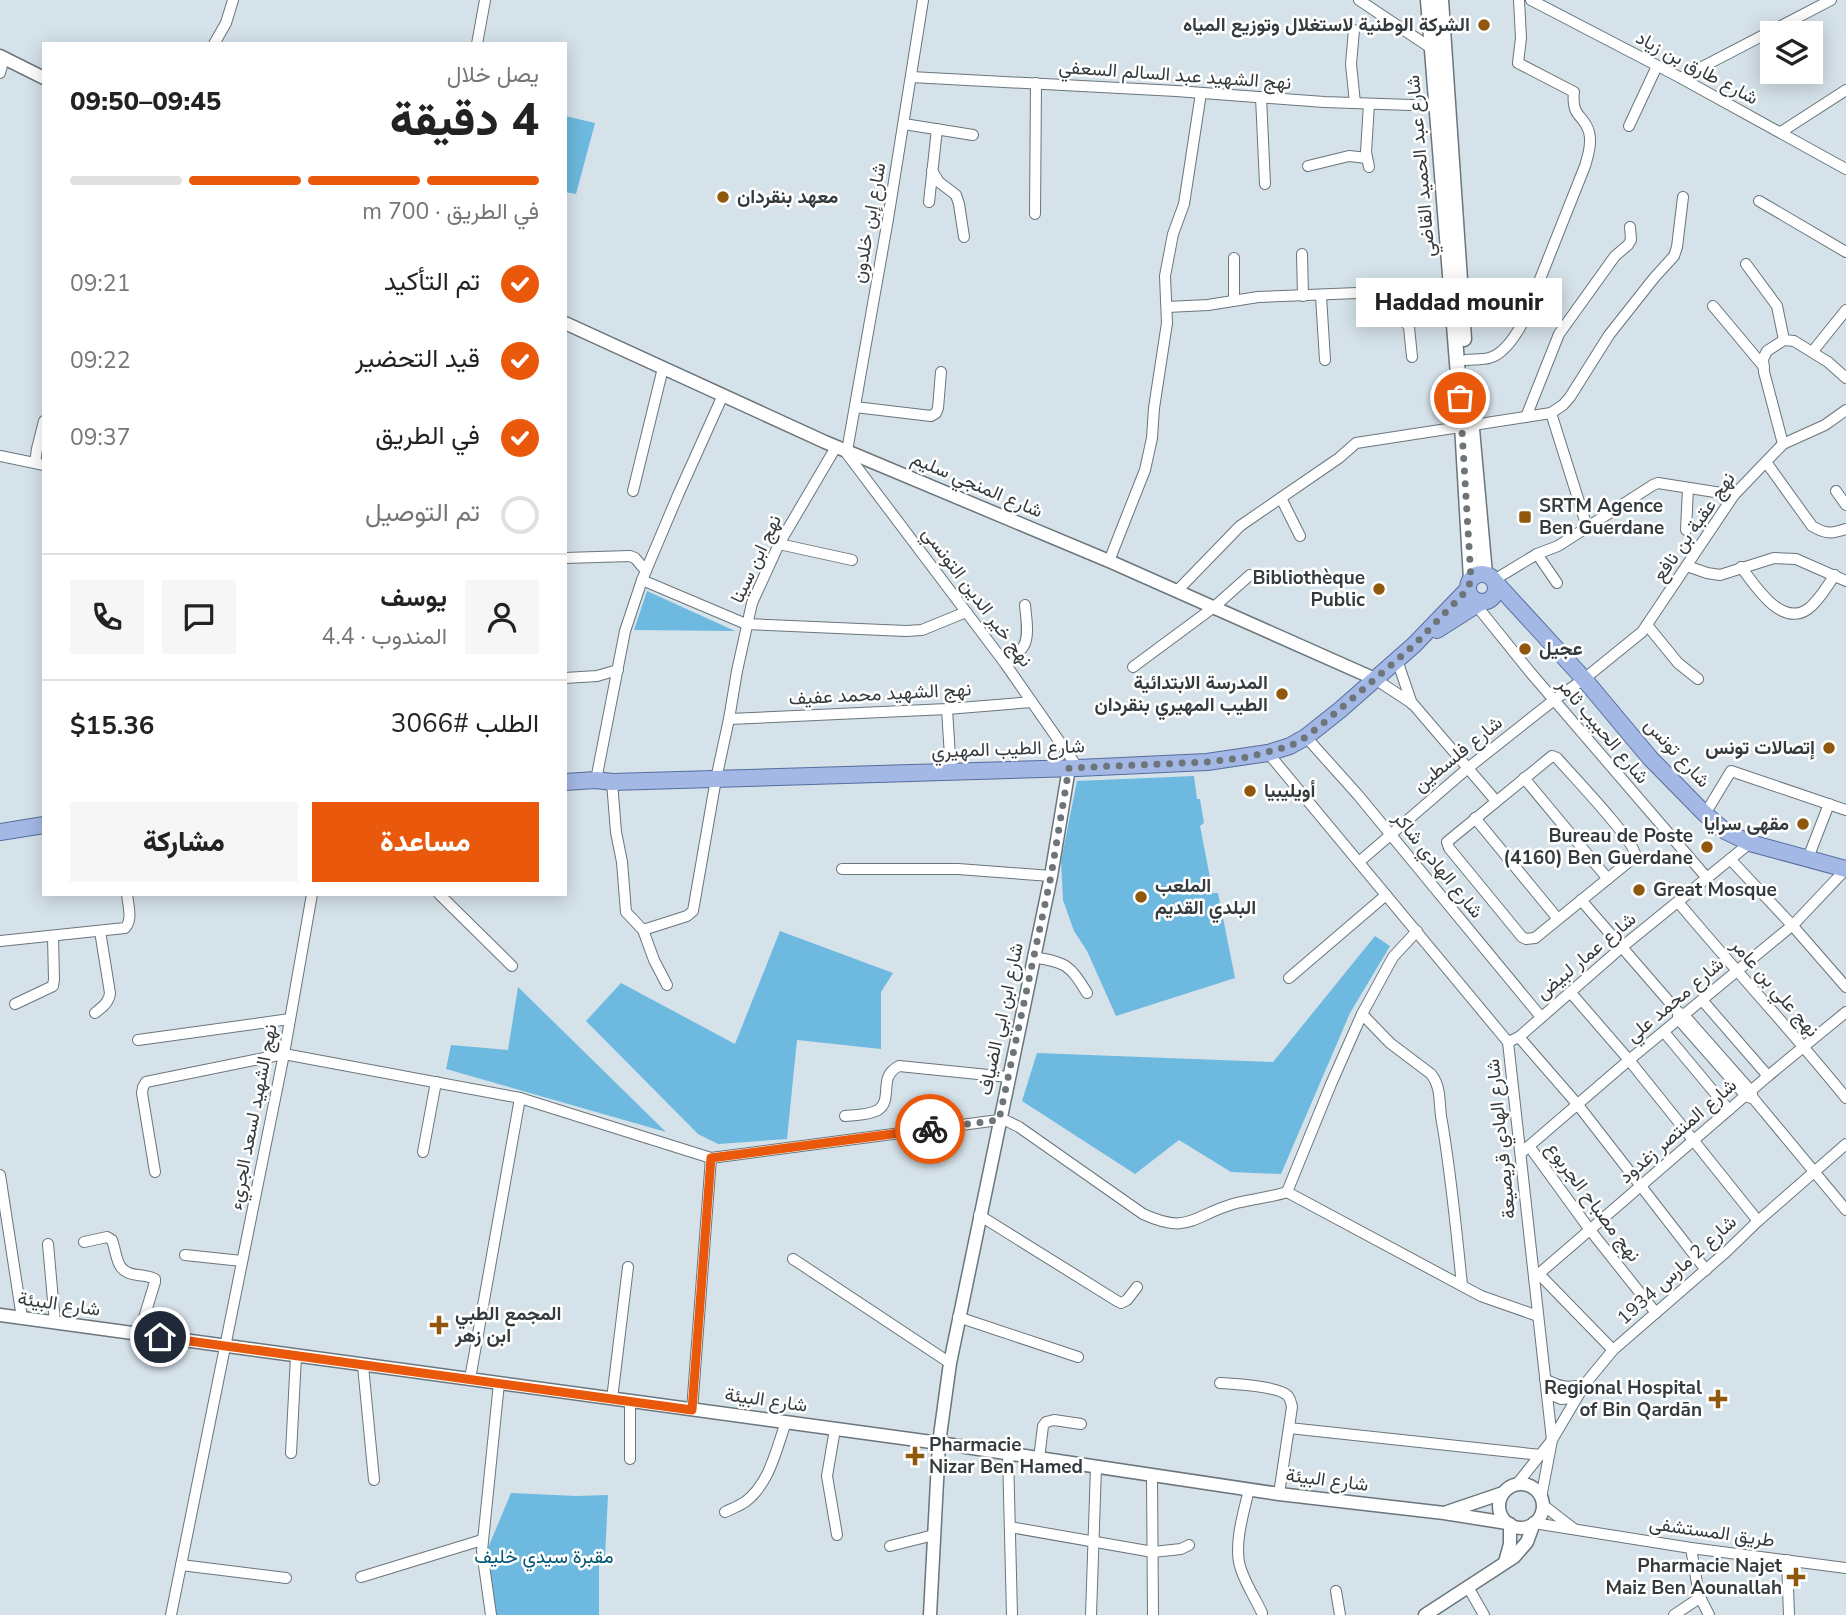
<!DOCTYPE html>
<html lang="ar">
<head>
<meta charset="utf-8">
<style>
	body { margin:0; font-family:"Nunito Sans",Vazirmatn,sans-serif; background:#f6f6f6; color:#222; direction:rtl; height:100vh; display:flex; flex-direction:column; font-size:26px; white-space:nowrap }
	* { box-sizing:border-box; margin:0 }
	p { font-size:23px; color:#767676 }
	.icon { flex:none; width:38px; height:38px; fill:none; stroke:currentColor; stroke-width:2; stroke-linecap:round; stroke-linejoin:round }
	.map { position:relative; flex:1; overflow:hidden; direction:ltr }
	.drawer { position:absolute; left:42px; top:42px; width:525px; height:854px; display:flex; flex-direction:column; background:#fff; border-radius:0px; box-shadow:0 4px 18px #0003; direction:rtl }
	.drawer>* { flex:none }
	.fabs { position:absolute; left:1760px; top:21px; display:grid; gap:14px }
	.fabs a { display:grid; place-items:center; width:63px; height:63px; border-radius:0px; background:#fff; box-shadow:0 4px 18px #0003; font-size:35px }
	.pin { position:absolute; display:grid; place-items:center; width:60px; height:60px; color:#fff; margin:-30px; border:4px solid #fff; border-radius:50%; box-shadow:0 2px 7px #0007 }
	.courier { position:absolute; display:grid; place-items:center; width:70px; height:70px; margin:-35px; border:5px solid #ea580c; border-radius:50%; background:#fff; color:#222; box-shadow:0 2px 9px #0007 }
	.bubble { position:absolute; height:49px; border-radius:0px; background:#fff; box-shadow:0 4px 18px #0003; font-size:23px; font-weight:800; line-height:49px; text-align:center; direction:rtl }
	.head em { font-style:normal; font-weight:800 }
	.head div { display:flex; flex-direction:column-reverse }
	.head { display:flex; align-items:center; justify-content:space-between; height:119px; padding:0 28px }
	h1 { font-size:46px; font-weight:800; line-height:52px }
	.bar { display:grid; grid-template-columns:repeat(4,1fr); gap:10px 7px; align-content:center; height:84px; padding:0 28px }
	.bar i { height:9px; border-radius:5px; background:#e0e0e0 }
	.bar .selected { background:#ea580c }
	.bar p { grid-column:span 4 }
	.line { display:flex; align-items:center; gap:18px; padding:0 28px; border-top:2px solid #e0e0e0 }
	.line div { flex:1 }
	.round { display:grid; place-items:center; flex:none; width:74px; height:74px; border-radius:0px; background:#f6f6f6 }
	ol { padding:0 28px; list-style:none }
	li { display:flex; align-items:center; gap:21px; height:77px }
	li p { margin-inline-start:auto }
	li .icon { padding:7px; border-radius:50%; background:#ea580c; color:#fff; stroke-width:4 }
	li:last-child { color:#767676 }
	li i { width:38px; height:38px; border:4px solid #e0e0e0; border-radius:50% }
	.primary-button { display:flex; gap:14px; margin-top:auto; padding:14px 28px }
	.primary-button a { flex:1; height:80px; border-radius:0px; background:#ea580c; color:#fff; font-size:28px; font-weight:800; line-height:80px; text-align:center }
	.primary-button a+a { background:#f6f6f6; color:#222 }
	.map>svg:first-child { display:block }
</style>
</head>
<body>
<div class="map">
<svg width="1846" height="1615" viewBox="0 0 1846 1615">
	<rect width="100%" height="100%" fill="#d5e2e9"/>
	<g fill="#6db9df">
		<polygon points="565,116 595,123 576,194 565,192"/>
		<polygon points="647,591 735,631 634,630"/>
		<polygon points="1194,776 1197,799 1200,799 1204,823 1200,826 1213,893 1218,893 1235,978 1116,1016 1087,951 1074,931 1063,900 1061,861 1077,781"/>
		<polygon points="780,931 893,973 881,992 881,1049 797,1040 787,1139 718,1144 698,1134 586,1021 621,983 735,1044"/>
		<polygon points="1375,936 1390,946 1350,1013 1281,1174 1231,1172 1179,1140 1135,1174 1022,1101 1037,1053 1273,1062"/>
		<polygon points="518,987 666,1132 446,1069 451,1045 508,1050"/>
		<polygon points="511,1493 577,1496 608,1495 605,1557 599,1558 599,1615 496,1615 485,1555"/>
	</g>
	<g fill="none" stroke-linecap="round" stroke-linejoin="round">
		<g stroke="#6a757c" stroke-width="12">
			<g id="minor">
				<polyline points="1359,0 1431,48"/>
				<polyline points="1531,0 1681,78 1846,169"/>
				<polyline points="1354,30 1351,64 1355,103"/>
				<polyline points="214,44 226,23 233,0"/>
				<polyline points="477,44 485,0"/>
				<polyline points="0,73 4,58"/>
				<polyline points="911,77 1176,91 1324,102 1440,106"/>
				<polyline points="1681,78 1831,0"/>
				<polyline points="1261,97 1265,184"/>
				<polyline points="904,124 973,135"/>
				<polyline points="1629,126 1657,66"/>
				<polyline points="1781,132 1846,90"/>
				<polyline points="1308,166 1349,156 1367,158"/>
				<polyline points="1369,167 1366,152 1369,104"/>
				<polyline points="932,171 939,182 956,195 959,204 964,237"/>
				<polyline points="1759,201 1846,252"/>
				<polyline points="929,202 937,129"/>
				<polyline points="1035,214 1036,83"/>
				<polyline points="1302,254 1303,296"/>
				<polyline points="1746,264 1777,306 1784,340"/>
				<polyline points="1399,292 1401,316 1409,327 1412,357"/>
				<polyline points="1321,296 1325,360"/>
				<polyline points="1234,299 1234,258"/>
				<polyline points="1713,306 1764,367"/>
				<polyline points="1167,307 1208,305 1258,297 1457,289"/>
				<polyline points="1813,351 1846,310"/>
				<path d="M1466,360C1473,359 1482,360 1489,358C1504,354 1516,335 1523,322L1585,166C1588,156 1592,143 1589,132C1584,114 1571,118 1574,92L1518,63L1521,38L1519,0"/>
				<polyline points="855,407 931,416 936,413 938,408 941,372"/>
				<polyline points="1551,413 1587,527"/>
				<polyline points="1526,417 1559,334 1615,256 1628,245 1631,240 1630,227"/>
				<polyline points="1783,444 1764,372 1763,359 1767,351 1784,340 1794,341 1828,362 1846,378"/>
				<polyline points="844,450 1004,662 1078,768"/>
				<polyline points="847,451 888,219 923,0"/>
				<polyline points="0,456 44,465"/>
				<path d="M1766,462L1812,526C1825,534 1832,534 1846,529"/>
				<polyline points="35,463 37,449 44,421"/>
				<polyline points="633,491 663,368"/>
				<polyline points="1836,491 1846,505"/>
				<polyline points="1281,498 1300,536"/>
				<polyline points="1686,530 1688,488"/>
				<polyline points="779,544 852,560"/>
				<polyline points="1537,554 1557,583"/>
				<polyline points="565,558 630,556 635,558 646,571"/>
				<polyline points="1109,561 1145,470 1152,438 1154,408 1167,323 1165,276 1173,234 1184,204 1201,93"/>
				<polyline points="1687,566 1707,573 1720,575 1774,558 1796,559 1846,581"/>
				<path d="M1741,567C1755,585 1781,628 1808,609C1819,601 1827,586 1835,575"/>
				<polyline points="642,580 746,624 906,631 922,630 966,612"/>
				<polyline points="1494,580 1537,554 1558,546 1653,485 1658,483 1734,495"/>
				<polyline points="1177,591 1240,526 1339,458 1356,443 1551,413 1563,405 1570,397 1609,335 1654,278 1674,256 1677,247 1683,197"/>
				<polyline points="1476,605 1530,672 1707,878"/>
				<polyline points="1647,625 1678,663 1698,679"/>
				<polyline points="1397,660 1412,704"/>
				<path d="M1004,662C1010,658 1019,653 1023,647C1030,637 1026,617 1025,605"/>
				<polyline points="1133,667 1214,607 1250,575"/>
				<polyline points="565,678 597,676 618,670"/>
				<polyline points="1375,679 1413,704 1496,801"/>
				<polyline points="947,709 951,773"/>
				<polyline points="729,719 947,709 1032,702"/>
				<polyline points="1306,737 1358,795 1541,1017"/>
				<polyline points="1268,753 1508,1042 1552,1440 1541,1498"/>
				<path d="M1552,756L1557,758C1571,774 1633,839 1635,854L1632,859L1535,938L1526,939L1522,937L1449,848L1447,842Z"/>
				<polyline points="1524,778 1608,879"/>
				<polyline points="596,780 625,631 642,580 678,495 723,395"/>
				<polyline points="612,782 616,832 622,862 626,912 643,930 654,960 667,985"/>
				<polyline points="1705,814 1731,771 1846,810"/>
				<polyline points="1475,818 1558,919"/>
				<polyline points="1808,858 1829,804"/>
				<polyline points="1730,859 1792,925 1846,987"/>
				<polyline points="1359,862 1468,768 1554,700 1584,679 1642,632 1734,495 1783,444 1825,425 1846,410"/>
				<polyline points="842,869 958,869 1051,876"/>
				<polyline points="439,894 512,966"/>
				<polyline points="1581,900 1678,1012 1684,1015 1751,1091 1753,1098 1846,1210"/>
				<path d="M1678,902C1733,968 1792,1031 1846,1098"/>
				<polyline points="643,930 687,916 693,911 716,779 729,719 737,671 752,603 779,544 836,447"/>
				<path d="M0,941L125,928C133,920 128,905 127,894"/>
				<path d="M1033,957C1067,963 1069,964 1087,993"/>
				<polyline points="1289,978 1386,895"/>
				<polyline points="1571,993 1629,1060 1758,1221"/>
				<polyline points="1702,1000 1768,1076"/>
				<polyline points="15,1004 53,986 54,979 53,937"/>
				<path d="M95,1013C102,1007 109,1003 110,993L100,931"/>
				<path d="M1362,1014L1390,1043L1431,1074C1441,1086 1439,1101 1441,1116C1451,1172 1456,1228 1462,1285"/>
				<polyline points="1678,1016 1679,1020 1746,1096 1751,1098"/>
				<polyline points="1664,1032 1729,1110"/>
				<polyline points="1519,1037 1578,1105 1706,1270"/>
				<polyline points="138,1040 290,1019"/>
				<polyline points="1508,1042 1519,1037 1622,947 1750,843"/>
				<path d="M845,1116C855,1115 870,1115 878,1110C894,1099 877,1077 899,1066L1008,1077"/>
				<polyline points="1529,1146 1590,1230 1656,1313"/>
				<polyline points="423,1152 436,1082"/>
				<polyline points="1521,1153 1629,1060 1794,924 1846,869"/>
				<path d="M155,1172L142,1093L143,1087L146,1082L284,1054L520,1098L711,1158L999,1120L1007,1121L1019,1127L1143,1214C1189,1235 1192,1216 1233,1204C1251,1199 1269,1198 1287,1192L1481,1296L1538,1316"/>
				<polyline points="0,1175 22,1318"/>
				<polyline points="1287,1192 1331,1084 1362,1014 1393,957 1417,931"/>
				<polyline points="979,1215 1117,1301 1121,1303 1127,1300 1137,1287"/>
				<path d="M84,1242L107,1237L112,1240C118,1257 115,1273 138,1275C145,1276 149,1276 155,1279V1282L139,1334"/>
				<polyline points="48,1244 55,1323"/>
				<polyline points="185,1255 242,1261"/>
				<polyline points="793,1259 950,1363"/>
				<polyline points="1539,1274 1613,1350"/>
				<polyline points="1534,1278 1768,1076 1846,1012"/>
				<polyline points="958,1317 1078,1357"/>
				<polyline points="363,1366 374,1480"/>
				<polyline points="470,1379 520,1098"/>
				<path d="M1545,1379C1559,1387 1570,1389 1585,1384"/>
				<path d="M1220,1383C1234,1384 1279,1386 1288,1396C1291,1400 1291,1403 1292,1407L1279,1494"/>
				<polyline points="1547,1393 1561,1399 1576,1398"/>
				<polyline points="612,1399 628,1267"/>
				<polyline points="692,1410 711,1158"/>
				<polyline points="1289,1428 1541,1455"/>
				<polyline points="835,1429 827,1476 837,1535"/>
				<polyline points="291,1453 296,1356"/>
				<polyline points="1008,1454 1012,1615"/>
				<polyline points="630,1459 630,1401"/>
				<polyline points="1039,1459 1043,1426 1046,1422 1054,1420 1081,1424"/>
				<polyline points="1152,1475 1153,1615"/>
				<polyline points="1517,1484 1552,1440 1585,1384 1613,1350 1726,1252 1758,1221 1846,1144"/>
				<path d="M1249,1489C1244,1512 1235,1539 1239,1562C1242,1579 1255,1597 1262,1613"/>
				<polyline points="1543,1505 1574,1529"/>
				<path d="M725,1512C731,1509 739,1506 745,1502C770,1483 776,1450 786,1422"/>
				<polyline points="1534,1523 1691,1548 1846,1568"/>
				<polyline points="1010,1527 1153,1552 1181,1549 1189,1545"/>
				<polyline points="890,1546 934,1535"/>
				<polyline points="1787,1560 1789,1615"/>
				<polyline points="181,1565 286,1578"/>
				<polyline points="361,1577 482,1540"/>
				<polyline points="1468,1587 1484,1615"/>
				<polyline points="1336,1591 1340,1615"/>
				<polyline points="1699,1595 1709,1615"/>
				<polyline points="171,1615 284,1054 312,894"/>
				<polyline points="491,1615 482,1551 499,1383"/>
				<polyline points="1091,1615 1096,1467"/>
				<polyline points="1674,1615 1698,1599 1699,1595 1691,1548"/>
			</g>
		</g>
		<g stroke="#6a757c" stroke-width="15">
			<g id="tertiary">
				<polyline points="0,56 44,78"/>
				<polyline points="565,323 825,442 1109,561 1375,679"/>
				<polyline points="0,1315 939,1443 1279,1494 1444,1513 1507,1523"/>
				<circle cx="1521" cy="1506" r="22"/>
				<polyline points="1447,1512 1503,1493"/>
				<polyline points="1505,1562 1510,1544 1510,1524"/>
				<polyline points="930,1615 939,1443 950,1363 1051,876 1069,768"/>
				<polyline points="1425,1615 1514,1557 1527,1542 1534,1523"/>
			</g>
		</g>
		<g stroke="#6a757c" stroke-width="17">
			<g id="secondary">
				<polyline points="1428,0 1462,425 1471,579"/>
				<polyline points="1441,0 1464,339"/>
				<polyline points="1471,418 1485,574"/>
			</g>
		</g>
		<g stroke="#556d9e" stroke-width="18">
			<g id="primary">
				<circle cx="1482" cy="588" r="14"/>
				<polyline points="1496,583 1584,679 1650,758 1705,814 1725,831 1750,843 1846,869"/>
				<polyline points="1437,630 1481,602"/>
				<polyline points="565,782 596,780 612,782 1078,768 1207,762 1268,753 1290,746 1306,737 1340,710 1414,645 1468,589"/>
				<polyline points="0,832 44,825"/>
			</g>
		</g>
		<use href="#minor" stroke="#fff" stroke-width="10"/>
		<use href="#tertiary" stroke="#fff" stroke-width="12"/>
		<use href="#secondary" stroke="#fff" stroke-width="14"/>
		<use href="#primary" stroke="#a3b8e5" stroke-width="16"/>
	</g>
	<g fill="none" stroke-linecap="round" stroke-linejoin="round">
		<polyline stroke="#6d7579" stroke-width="7" stroke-dasharray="0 12.6" points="930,1129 999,1120 1051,876 1069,768 1207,762 1249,757 1290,746 1306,737 1326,721 1397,660 1414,645 1468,589 1471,579 1460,398"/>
		<polyline stroke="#ea580c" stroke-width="9" points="160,1337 692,1410 711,1158 930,1129"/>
	</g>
	<g fill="#8f580d" stroke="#fff" stroke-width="2.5">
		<circle cx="1484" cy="25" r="7"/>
		<circle cx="723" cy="197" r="7"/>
		<rect x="1518" y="510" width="14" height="14" rx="3.5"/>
		<circle cx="1379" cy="589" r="7"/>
		<circle cx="1525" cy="649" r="7"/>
		<circle cx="1282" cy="694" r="7"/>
		<circle cx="1829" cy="748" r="7"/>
		<circle cx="1250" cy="791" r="7"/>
		<circle cx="1803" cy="824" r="7"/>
		<circle cx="1707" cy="847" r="7"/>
		<circle cx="1639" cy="890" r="7"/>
		<circle cx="1141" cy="897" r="7"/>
		<path d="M435.5 1314.5h7v7h7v7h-7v7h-7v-7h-7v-7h7z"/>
		<path d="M1714.5 1388.5h7v7h7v7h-7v7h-7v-7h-7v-7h7z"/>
		<path d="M911.5 1445.5h7v7h7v7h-7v7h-7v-7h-7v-7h7z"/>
		<path d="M1792.5 1566.5h7v7h7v7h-7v7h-7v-7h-7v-7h7z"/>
	</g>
	<g text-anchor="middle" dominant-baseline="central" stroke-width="5" stroke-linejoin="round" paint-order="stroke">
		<g font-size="19" font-weight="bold" fill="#353a3d" stroke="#fff" text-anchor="end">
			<text x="1470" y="25">الشركة الوطنية لاستغلال وتوزيع المياه</text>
			<text x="737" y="197" text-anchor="start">معهد بنقردان</text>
			<text x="1539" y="506" text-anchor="start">SRTM Agence<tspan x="1539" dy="22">Ben Guerdane</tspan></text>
			<text x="1365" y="578">Bibliothèque<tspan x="1365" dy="22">Public</tspan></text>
			<text x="1539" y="649" text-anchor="start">عجيل</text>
			<text x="1268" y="683">المدرسة الابتدائية<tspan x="1268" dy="22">الطيب المهيري بنقردان</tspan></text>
			<text x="1815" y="748">إتصالات تونس</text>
			<text x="1264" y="791" text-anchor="start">أويليبيا</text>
			<text x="1789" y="824">مقهى سرايا</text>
			<text x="1693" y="836">Bureau de Poste<tspan x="1693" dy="22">(4160) Ben Guerdane</tspan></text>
			<text x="1155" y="886" text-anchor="start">الملعب<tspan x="1155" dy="22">البلدي القديم</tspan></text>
			<text x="1653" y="890" text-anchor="start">Great Mosque</text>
			<text x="455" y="1314" text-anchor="start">المجمع الطبي<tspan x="455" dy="22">ابن زهر</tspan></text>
			<text x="1702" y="1388">Regional Hospital<tspan x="1702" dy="22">of Bin Qardān</tspan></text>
			<text x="929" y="1445" text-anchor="start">Pharmacie<tspan x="929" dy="22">Nizar Ben Hamed</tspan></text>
			<text x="1782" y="1566">Pharmacie Najet<tspan x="1782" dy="22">Maiz Ben Aounallah</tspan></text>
		</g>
		<g font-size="19" fill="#353a3d" stroke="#fff">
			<text transform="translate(1697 68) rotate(28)">شارع طارق بن زياد</text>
			<text transform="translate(1175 75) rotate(4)">نهج الشهيد عبد السالم السعفي</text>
			<text transform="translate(1421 166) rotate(-95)">شارع عبد الحميد القاضي</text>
			<text transform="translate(869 223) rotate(-80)">شارع إبن خلدون</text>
			<text transform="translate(977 485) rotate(23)">شارع المنجي سليم</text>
			<text transform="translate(1694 527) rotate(-55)">نهج عقبة بن نافع</text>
			<text transform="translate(756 559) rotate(-65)">نهج ابن سينا</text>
			<text transform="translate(977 597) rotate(53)">نهج خير الدين التونسي</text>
			<text transform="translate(880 694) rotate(-3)">نهج الشهيد محمد عفيف</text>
			<text transform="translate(1603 731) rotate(50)">شارع الحبيب ثامر</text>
			<text transform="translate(1008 749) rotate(-2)">شارع الطيب المهيري</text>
			<text transform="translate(1677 753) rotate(47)">شارع تونس</text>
			<text transform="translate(1458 754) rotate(-39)">شارع فلسطين</text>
			<text transform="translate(1438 865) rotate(51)">شارع الهادي شاكر</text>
			<text transform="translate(1586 956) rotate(-40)">شارع عمار لبيض</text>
			<text transform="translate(1775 988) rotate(49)">نهج علي بن عامر</text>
			<text transform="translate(1675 1000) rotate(-40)">شارع محمد علي</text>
			<text transform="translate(1001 1019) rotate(-78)">شارع ابن ابي الضياف</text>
			<text transform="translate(253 1117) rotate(-79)">نهج الشهيد لسعد الجريء</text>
			<text transform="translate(1678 1131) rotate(-41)">شارع المنتصر زغدود</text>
			<text transform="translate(1501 1139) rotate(-96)">شارع الهادي قريصيعة</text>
			<text transform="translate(1593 1202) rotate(53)">نهج مصباح الجربوع</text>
			<text transform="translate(1677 1270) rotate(-42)">شارع 2 مارس 1934</text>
			<text transform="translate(59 1304) rotate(8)">شارع البيئة</text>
			<text transform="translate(766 1400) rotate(8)">شارع البيئة</text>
			<text transform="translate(1327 1480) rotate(7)">شارع البيئة</text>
			<text transform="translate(1712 1532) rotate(8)">طريق المستشفى</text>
		</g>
		<g font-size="19" fill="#005473" stroke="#fff">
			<text x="544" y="1557">مقبرة سيدي خليف</text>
		</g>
	</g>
</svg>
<div class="fabs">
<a><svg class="icon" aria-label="layers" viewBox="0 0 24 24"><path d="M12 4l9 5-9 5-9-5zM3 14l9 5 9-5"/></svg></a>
</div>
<div class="pin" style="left:1460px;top:398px;background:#ea580c"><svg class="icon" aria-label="bag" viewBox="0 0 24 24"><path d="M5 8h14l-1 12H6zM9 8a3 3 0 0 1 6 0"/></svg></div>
<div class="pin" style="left:160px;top:1337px;background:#1f2937"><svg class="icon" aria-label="home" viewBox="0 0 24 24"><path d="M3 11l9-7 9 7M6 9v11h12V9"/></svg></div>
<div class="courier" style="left:930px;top:1129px"><svg class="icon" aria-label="bike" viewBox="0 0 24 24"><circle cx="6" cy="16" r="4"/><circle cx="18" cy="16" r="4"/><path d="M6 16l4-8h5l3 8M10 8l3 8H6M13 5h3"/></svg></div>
<div class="bubble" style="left:1356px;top:278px;width:206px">Haddad mounir</div>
<section class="drawer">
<div class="head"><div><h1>4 دقيقة</h1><p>يصل خلال</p></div><em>09:45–09:50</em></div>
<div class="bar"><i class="selected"></i><i class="selected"></i><i class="selected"></i><i></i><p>في الطريق · 700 m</p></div>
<ol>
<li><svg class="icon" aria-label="check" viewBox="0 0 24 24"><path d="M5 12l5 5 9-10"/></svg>تم التأكيد<p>09:21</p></li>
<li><svg class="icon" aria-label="check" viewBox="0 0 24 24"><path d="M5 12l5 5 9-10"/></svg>قيد التحضير<p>09:22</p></li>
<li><svg class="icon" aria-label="check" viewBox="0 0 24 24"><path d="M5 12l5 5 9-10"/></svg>في الطريق<p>09:37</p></li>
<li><i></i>تم التوصيل</li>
</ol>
<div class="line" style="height:126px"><a class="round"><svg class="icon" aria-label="person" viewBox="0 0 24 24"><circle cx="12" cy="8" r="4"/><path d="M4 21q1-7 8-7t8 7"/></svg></a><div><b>يوسف</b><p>المندوب · 4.4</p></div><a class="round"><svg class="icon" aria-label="chat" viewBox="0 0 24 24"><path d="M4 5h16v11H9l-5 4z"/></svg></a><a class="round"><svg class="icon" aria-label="phone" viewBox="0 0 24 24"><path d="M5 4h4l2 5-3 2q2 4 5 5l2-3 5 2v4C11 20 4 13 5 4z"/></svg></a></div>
<div class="line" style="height:91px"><div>الطلب #3066</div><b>$15.36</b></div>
<div class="primary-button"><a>مساعدة</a><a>مشاركة</a></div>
</section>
</div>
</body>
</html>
